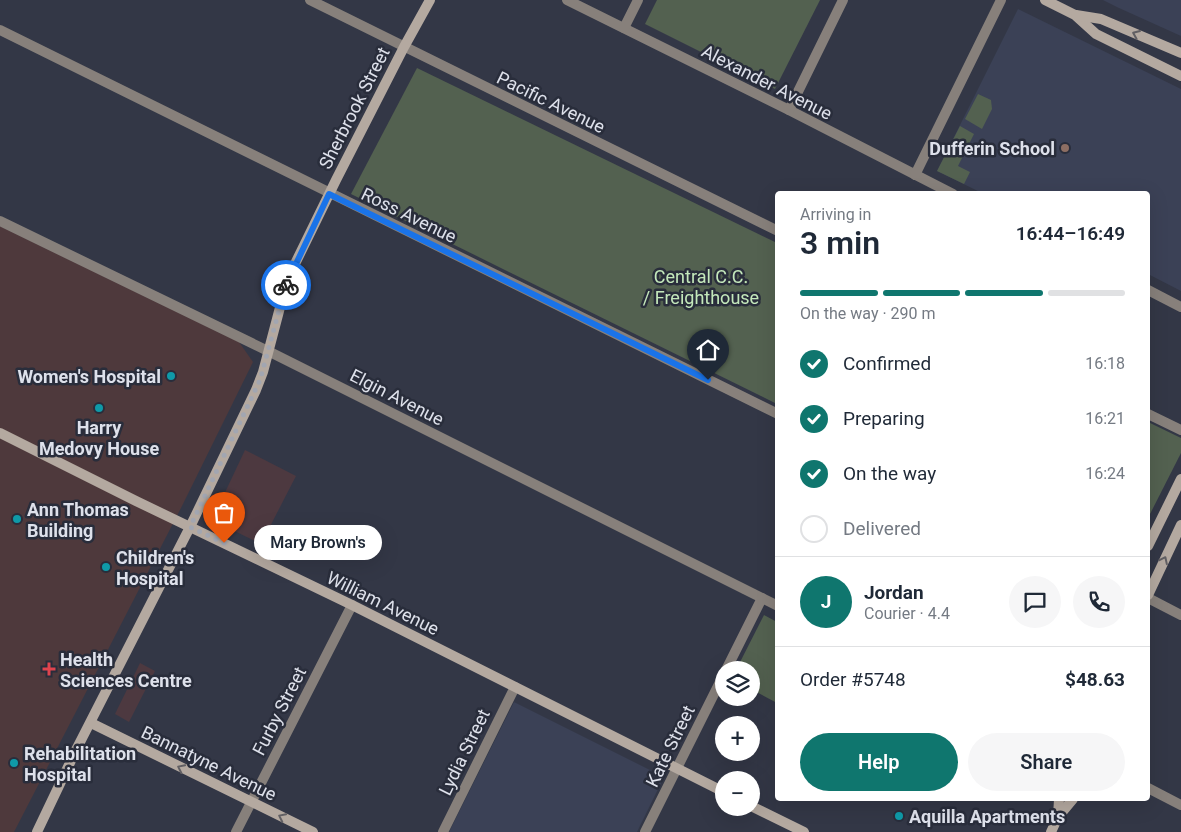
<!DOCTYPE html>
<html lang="en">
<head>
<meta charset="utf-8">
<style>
	body { margin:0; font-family:Roboto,sans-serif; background:#f6f6f7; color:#1f2937; height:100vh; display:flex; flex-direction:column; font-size:19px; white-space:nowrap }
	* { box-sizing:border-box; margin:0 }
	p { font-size:16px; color:#747a83 }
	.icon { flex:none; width:28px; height:28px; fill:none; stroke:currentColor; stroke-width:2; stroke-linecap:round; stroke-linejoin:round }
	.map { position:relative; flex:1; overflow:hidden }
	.details { position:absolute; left:775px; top:191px; width:375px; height:610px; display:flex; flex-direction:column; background:#fff; border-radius:5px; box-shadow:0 5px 20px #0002 }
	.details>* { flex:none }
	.buttons { position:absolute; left:715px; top:661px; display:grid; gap:10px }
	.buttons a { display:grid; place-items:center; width:45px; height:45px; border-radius:50%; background:#fff; box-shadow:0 5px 20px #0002; font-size:25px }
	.pin { position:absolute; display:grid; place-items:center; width:42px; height:42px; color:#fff; margin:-51px -21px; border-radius:50% 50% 50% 0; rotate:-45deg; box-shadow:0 0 5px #0007 }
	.pin .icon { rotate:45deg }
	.courier { position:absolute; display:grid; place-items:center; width:50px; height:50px; margin:-25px; border:4px solid #1a73e8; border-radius:50%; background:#fff; color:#222; box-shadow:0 1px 6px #0007 }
	.bubble { position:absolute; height:35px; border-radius:18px; background:#fff; box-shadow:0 5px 20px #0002; font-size:16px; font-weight:600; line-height:35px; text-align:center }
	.head em { font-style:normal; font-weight:600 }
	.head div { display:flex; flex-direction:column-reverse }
	.head { display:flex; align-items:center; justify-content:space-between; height:85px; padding:0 25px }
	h1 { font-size:32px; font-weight:600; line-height:38px }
	.bar { display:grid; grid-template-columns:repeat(4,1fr); gap:8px 5px; align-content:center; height:60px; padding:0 25px }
	.bar i { height:6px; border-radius:4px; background:#e0e1e3 }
	.bar .selected { background:#0f766e }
	.bar p { grid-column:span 4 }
	.line { display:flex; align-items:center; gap:12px; padding:0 25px; border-top:1px solid #e0e1e3 }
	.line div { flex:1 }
	.round { display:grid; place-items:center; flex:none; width:52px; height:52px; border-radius:26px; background:#f6f6f7 }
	ol { padding:0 25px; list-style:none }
	li { display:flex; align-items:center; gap:15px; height:55px }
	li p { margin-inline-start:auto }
	li .icon { padding:5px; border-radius:50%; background:#0f766e; color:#fff; stroke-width:4 }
	li:last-child { color:#747a83 }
	li i { width:28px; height:28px; border:2px solid #e0e1e3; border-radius:50% }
	.action { display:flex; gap:10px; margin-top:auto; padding:10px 25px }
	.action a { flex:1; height:58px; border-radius:30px; background:#0f766e; color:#fff; font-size:20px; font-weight:600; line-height:58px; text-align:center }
	.action a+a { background:#f6f6f7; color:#1f2937 }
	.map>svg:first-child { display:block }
</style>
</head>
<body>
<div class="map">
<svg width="1181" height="832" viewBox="0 0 1181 832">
	<rect width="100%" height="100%" fill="#333746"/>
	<g fill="#4d3940">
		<polygon points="245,450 296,476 261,544 214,521 213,518"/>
		<polygon points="140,663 155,671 129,722 115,714"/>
	</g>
	<g fill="#3b4156">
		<polygon points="1103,0 1181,0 1181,36 1119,8"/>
		<polygon points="1018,9 1181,89 1181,291 1148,274 1148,194 984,194 937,171"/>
		<polygon points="514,702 664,777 637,832 449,832"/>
	</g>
	<polygon fill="#4e393c" points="0,226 239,342 253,362 182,506 14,832 0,832"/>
	<g fill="#536150">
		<polygon points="657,0 820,0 775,89 645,24"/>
		<polygon points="417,68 777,243 777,404 351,194"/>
		<polygon points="978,94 991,100 992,109 982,129 965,119"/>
		<polygon points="960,126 974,134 958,166 970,172 964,184 937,171"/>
		<polygon points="1148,422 1181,438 1181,453 1148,518"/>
		<polygon points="764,615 777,622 777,703 751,689 751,670 736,670"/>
	</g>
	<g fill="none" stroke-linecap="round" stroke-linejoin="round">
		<g stroke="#87807b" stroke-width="10">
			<polyline points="310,0 778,231"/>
			<polyline points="567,0 789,110 953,194"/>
			<polyline points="624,28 638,0"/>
			<polyline points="0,30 778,414"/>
			<polyline points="789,110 843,0"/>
			<polyline points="915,175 1001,0"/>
			<polyline points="0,221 268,351 778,606"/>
			<polyline points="1148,290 1181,307"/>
			<polyline points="1148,414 1181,430"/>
			<polyline points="1148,598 1181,615"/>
			<polyline points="726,670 762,598"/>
			<polyline points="1148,788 1181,805"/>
			<polyline points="236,832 352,605"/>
			<polyline points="443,832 515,687"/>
			<polyline points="645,832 724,674"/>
		</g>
		<g stroke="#b4a9a0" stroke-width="10">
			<polyline points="1045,0 1075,15 1096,34 1181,76"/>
			<polyline points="1076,15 1101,19 1181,53"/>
			<polyline points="0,433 136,501 352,605 724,792"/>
			<polyline points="1148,546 1181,479"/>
			<polyline points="1148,595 1181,525"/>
			<polyline points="91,723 313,832"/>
			<polyline points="751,806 804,832"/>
			<polyline points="1058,817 1059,799"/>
			<polyline points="37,832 77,748 190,527 256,390 263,372 283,296 291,272 336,180 404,47 430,0"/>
			<polyline points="1051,832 1058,817 1073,799"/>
		</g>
	</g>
	<defs><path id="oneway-chevron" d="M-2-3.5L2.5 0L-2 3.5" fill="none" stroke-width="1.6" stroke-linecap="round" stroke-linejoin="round" transform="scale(1.25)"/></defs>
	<g stroke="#615f63">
		<use href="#oneway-chevron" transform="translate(1136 34) rotate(-157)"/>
		<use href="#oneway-chevron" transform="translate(1164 560) rotate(-64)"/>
		<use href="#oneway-chevron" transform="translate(181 768) rotate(-154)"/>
		<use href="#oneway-chevron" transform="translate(282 817) rotate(-154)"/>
	</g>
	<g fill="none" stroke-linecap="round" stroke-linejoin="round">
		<polyline stroke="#a2a6b1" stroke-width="5" stroke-dasharray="0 9" points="224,543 190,527 260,380 286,285"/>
		<polyline stroke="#1a73e8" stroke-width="6" points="286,285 329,194 708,380"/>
	</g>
	<circle fill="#8d6e63" stroke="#292d3b" stroke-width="2" cx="1065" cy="148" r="5"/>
	<g fill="#0f9aa8" stroke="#292d3b" stroke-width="2">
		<circle cx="171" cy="376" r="5"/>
		<circle cx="99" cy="408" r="5"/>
		<circle cx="17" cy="519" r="5"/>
		<circle cx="106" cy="567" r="5"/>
		<circle cx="14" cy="763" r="5"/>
		<circle cx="899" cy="816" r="5"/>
	</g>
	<path fill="#e0444e" stroke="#292d3b" stroke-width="2" d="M46.5 661.5h5v5h5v5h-5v5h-5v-5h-5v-5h5z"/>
	<g text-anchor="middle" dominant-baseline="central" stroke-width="5" stroke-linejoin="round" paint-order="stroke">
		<g font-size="18" fill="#dee1eb" stroke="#292d3b">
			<text transform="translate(767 82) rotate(27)">Alexander Avenue</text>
			<text transform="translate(551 102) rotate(26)">Pacific Avenue</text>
			<text transform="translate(354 108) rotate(-63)">Sherbrook Street</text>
			<text transform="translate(409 215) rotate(26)">Ross Avenue</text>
			<text transform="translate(397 397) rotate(27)">Elgin Avenue</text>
			<text transform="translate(383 603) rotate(26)">William Avenue</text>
			<text transform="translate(279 711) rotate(-63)">Furby Street</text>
			<text transform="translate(670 746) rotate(-64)">Kate Street</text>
			<text transform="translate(464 752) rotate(-64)">Lydia Street</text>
			<text transform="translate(209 763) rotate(26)">Bannatyne Avenue</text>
		</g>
		<g font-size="18" font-weight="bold" fill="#dee1eb" stroke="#292d3b" text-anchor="start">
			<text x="1055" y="148" text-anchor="end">Dufferin School</text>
			<text x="161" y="376" text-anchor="end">Women's Hospital</text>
			<text x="99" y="427" text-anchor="middle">Harry<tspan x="99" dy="21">Medovy House</tspan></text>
			<text x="27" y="509">Ann Thomas<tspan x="27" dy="21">Building</tspan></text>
			<text x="116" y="557">Children's<tspan x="116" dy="21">Hospital</tspan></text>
			<text x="60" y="659">Health<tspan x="60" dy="21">Sciences Centre</tspan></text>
			<text x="24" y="753">Rehabilitation<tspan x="24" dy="21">Hospital</tspan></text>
			<text x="909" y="816">Aquilla Apartments</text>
		</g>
		<g font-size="18" fill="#c4e8bb" stroke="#292d3b">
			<text x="701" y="276">Central C.C.<tspan x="701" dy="21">/ Freighthouse</tspan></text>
		</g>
	</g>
</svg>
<div class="buttons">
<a><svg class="icon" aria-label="layers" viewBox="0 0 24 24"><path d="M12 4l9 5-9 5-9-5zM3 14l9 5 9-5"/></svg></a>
<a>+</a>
<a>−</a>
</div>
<div class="pin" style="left:224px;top:543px;background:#ea580c"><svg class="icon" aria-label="bag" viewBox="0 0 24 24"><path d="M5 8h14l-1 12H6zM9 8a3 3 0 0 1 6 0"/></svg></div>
<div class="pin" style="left:708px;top:380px;background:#1f2937"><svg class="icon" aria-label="home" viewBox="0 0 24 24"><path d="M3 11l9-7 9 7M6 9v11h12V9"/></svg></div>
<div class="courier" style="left:286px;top:285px"><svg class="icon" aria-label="bike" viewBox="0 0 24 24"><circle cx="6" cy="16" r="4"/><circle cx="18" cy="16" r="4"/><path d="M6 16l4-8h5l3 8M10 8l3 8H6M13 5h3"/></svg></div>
<div class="bubble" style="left:254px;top:525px;width:128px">Mary Brown's</div>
<section class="details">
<div class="head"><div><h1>3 min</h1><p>Arriving in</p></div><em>16:44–16:49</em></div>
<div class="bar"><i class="selected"></i><i class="selected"></i><i class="selected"></i><i></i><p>On the way · 290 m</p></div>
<ol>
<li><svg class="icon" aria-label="check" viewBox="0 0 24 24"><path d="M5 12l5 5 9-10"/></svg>Confirmed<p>16:18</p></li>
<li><svg class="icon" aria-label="check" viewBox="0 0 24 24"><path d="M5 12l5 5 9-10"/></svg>Preparing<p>16:21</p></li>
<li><svg class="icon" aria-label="check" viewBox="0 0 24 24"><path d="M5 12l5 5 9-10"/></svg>On the way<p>16:24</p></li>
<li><i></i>Delivered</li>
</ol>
<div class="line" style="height:90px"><b class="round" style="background:#0f766e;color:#fff">J</b><div><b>Jordan</b><p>Courier · 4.4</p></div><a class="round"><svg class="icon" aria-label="chat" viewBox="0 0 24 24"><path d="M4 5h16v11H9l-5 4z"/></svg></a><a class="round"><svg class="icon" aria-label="phone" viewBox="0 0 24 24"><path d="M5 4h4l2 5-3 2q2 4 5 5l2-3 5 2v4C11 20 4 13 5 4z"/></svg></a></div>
<div class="line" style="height:65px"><div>Order #5748</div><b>$48.63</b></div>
<div class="action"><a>Help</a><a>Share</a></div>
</section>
</div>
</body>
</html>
